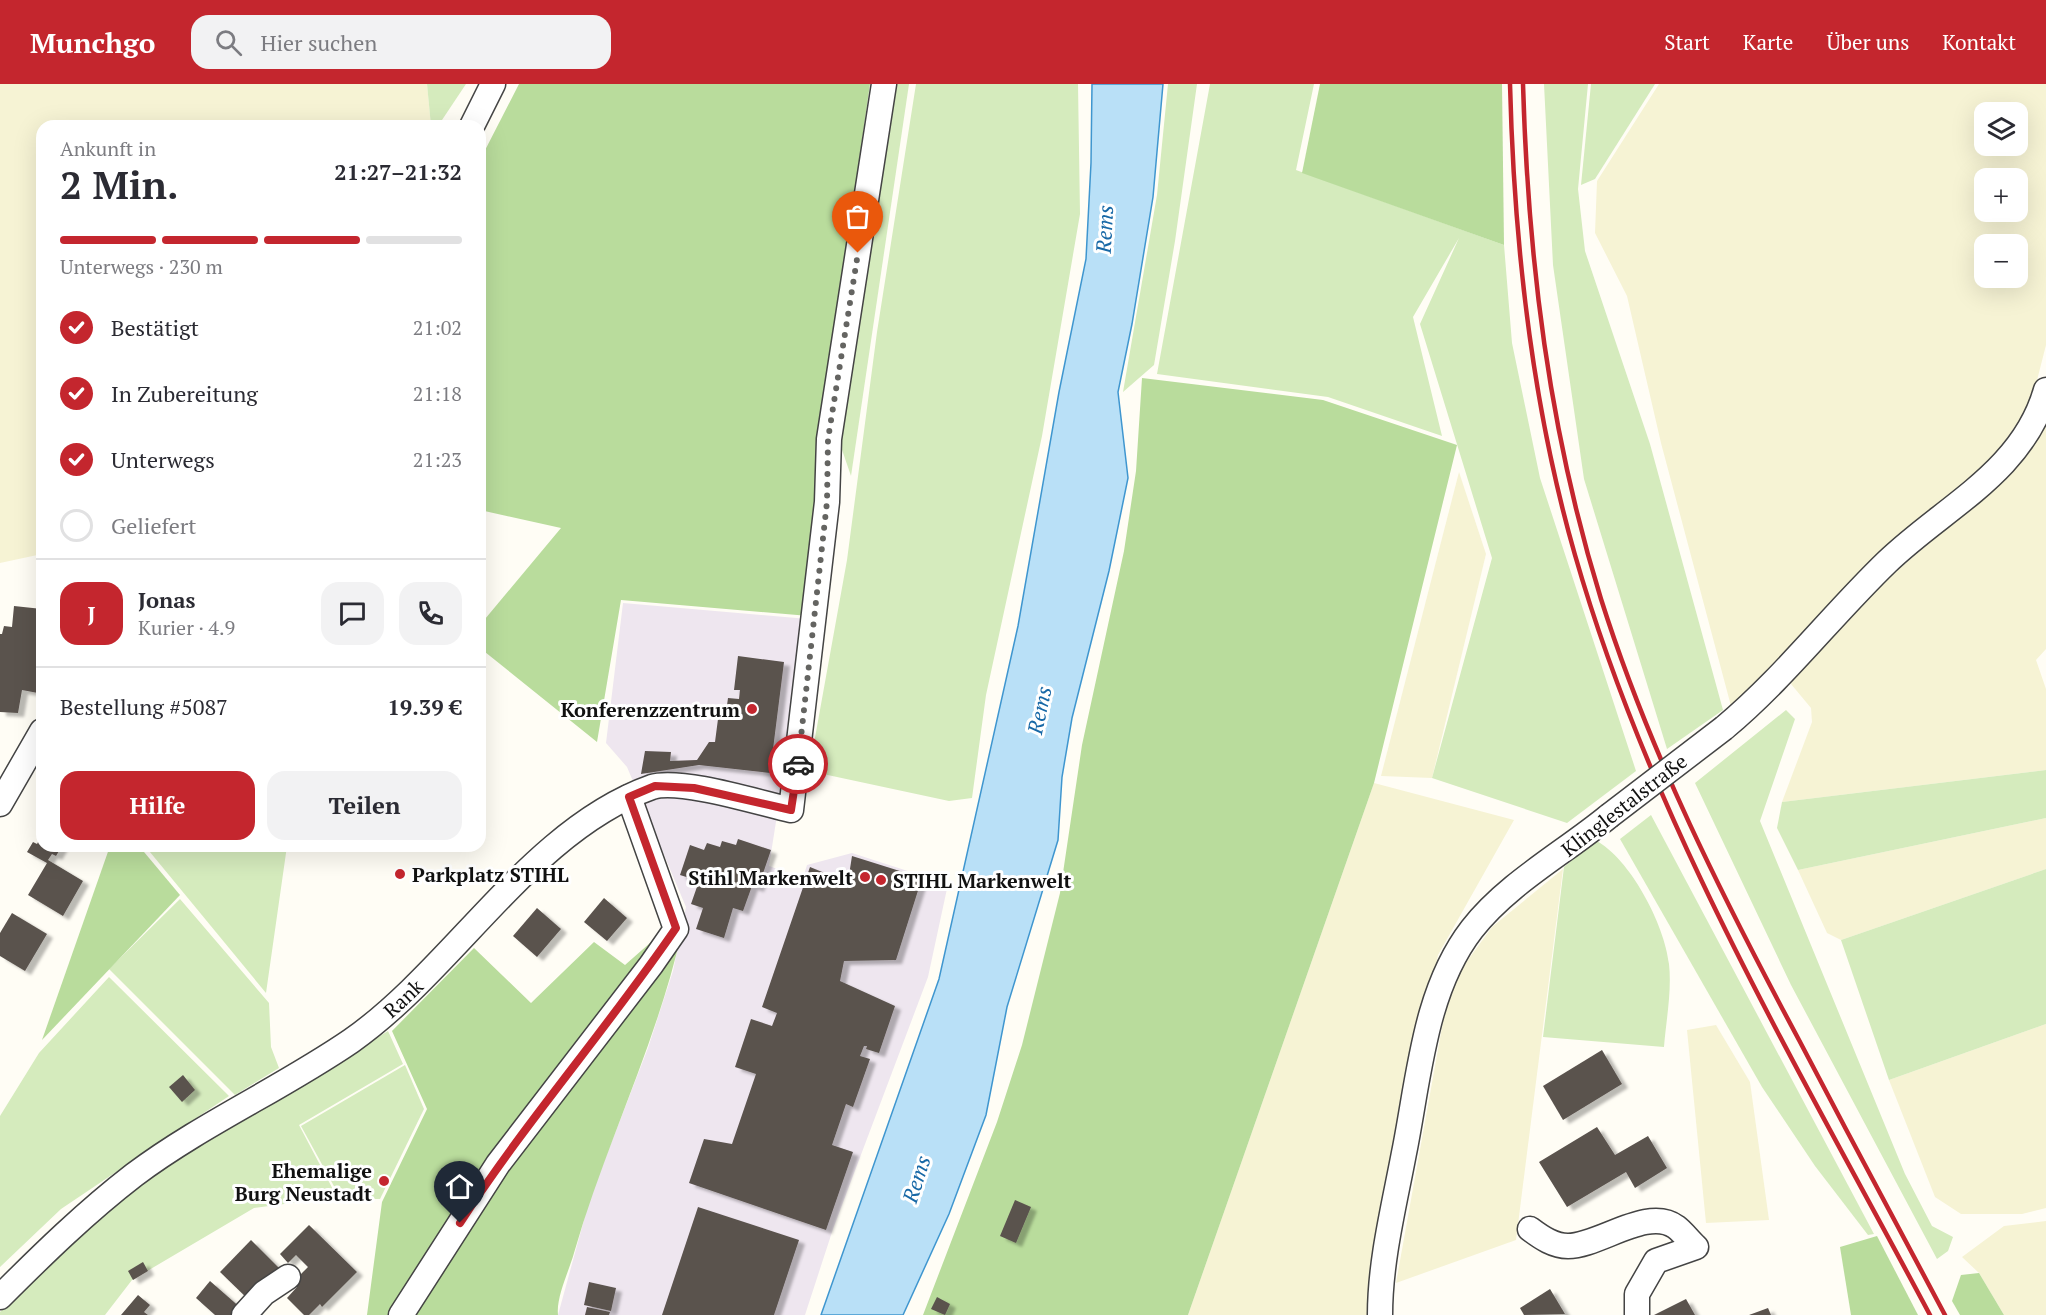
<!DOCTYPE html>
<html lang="de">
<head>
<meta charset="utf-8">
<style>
	body { margin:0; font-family:"PT Serif",serif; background:#f2f2f3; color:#2b2b33; height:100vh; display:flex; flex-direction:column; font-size:22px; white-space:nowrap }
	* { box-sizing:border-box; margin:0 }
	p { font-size:20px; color:#7c7c81 }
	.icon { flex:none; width:33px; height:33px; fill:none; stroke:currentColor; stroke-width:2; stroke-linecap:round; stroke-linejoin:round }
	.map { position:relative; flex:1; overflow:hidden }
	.side { position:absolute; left:36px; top:36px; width:450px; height:732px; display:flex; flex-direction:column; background:#fff; border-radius:18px; box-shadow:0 6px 24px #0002 }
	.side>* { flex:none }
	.fabs { position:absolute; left:1974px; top:18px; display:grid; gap:12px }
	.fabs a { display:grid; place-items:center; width:54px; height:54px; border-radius:12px; background:#fff; box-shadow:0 6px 24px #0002; font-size:30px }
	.pin { position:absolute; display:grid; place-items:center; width:51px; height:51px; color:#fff; margin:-62px -26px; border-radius:50% 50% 50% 0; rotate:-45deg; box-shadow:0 0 6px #0007 }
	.pin .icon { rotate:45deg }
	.courier { position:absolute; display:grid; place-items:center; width:60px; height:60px; margin:-30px; border:4px solid #c4262e; border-radius:50%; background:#fff; color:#222; box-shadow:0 2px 8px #0007 }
	.head em { font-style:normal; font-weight:600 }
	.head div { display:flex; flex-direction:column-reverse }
	.head { display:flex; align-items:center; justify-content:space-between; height:102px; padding:0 24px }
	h1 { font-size:39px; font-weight:600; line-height:45px }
	.bar { display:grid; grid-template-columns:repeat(4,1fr); gap:9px 6px; align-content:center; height:72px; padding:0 24px }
	.bar i { height:8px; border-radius:4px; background:#e1e1e2 }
	.bar .selected { background:#c4262e }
	.bar p { grid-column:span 4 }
	.line { display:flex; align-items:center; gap:15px; padding:0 24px; border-top:2px solid #e1e1e2 }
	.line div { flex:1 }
	.round { display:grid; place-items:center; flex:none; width:63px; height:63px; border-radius:18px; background:#f2f2f3 }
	ol { padding:0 24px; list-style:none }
	li { display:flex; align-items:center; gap:18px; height:66px }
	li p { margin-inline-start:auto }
	li .icon { padding:6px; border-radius:50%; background:#c4262e; color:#fff; stroke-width:4 }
	li:last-child { color:#7c7c81 }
	li i { width:33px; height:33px; border:3px solid #e1e1e2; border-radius:50% }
	.primary-button { display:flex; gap:12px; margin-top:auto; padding:12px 24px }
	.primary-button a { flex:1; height:69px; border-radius:18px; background:#c4262e; color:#fff; font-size:24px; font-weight:600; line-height:69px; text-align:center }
	.primary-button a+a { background:#f2f2f3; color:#2b2b33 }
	header { display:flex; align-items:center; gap:36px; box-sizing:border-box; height:84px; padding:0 30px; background:#c4262e; color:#fff }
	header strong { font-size:28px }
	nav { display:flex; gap:33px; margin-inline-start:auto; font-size:21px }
	.search { width:420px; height:54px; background:#f2f2f3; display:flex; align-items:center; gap:15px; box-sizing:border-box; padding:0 21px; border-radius:18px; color:#7c7c81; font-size:22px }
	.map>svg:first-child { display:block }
</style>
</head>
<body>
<header>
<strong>Munchgo</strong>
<div class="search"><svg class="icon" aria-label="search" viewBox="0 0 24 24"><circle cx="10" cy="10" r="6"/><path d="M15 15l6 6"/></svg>Hier suchen</div>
<nav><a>Start</a><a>Karte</a><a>Über uns</a><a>Kontakt</a></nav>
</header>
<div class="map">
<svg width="2046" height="1231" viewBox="0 0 2046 1231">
	<defs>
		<filter id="shadow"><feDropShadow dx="6" dy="4" stdDeviation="1.5" flood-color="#0004"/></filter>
	</defs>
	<rect width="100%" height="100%" fill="#fffdf5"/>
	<polygon fill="#eee6ef" points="623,519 808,535 769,782 803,794 807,781 852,769 948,800 928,893 833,1145 805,1231 558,1231 590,1114 648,964 673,887 686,823 627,683 606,659"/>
	<g fill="#f6f3d4" fill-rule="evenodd">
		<polygon points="0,0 427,0 431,42 42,42 42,470 0,479"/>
		<path d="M1659,0H2046V261L2031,320L1987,382L1886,467L1731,622L1661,359L1627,212L1595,149L1597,97ZM1984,28H2018V62H1984ZM1984,94H2018V128H1984ZM1984,160H2018V194H1984Z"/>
		<polygon points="2046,333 2046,565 2036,576 2046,605 2046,686 1782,718 1812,638 1811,624 1791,600 1792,594 1890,493 2005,393"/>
		<polygon points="1459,388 1486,470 1432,694 1381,692"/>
		<polygon points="1374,699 1514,736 1438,871 1368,1231 1188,1231"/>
		<polygon points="2046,734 2046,785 1841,856 1827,849 1798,786"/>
		<polygon points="1563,785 1516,1156 1396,1199 1446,921 1462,884 1492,843"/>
		<polygon points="2046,940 2046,1124 2022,1130 1961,1130 1935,1113 1889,996"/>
		<polygon points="1716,941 1750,998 1769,1136 1706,1139 1687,946"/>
		<polygon points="2046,1137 2046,1231 2004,1231 1979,1189 1962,1173 2004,1142"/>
	</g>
	<g fill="#d5ebbd">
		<polygon points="427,0 466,0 438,42 431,42"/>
		<polygon points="894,0 909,0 851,392 840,360"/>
		<polygon points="916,0 1078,0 1080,130 1042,352 986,611 972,714 949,717 809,687 847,476 877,248"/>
		<polygon points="1168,0 1197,0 1175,157 1154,281 1123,308 1157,111"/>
		<polygon points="1210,0 1314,0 1296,86 1504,161 1512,259 1540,394 1636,687 1567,739 1432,694 1492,474 1420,240 1459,154 1413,233 1442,352 1328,313 1157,290"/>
		<polygon points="1544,0 1588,0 1578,105 1585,167 1650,360 1723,626 1667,665 1584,395 1553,181"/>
		<polygon points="1591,0 1655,0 1595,95 1581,101"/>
		<polygon points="1786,626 1795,635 1760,737 1905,1090 1932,1142 1953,1153 1948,1167 1937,1175 1791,901 1695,699"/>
		<polygon points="2046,686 2046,734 1798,786 1777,744 1782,718"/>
		<polygon points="1651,731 1874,1150 1868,1151 1815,1082 1762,1003 1620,755"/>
		<path d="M1595,756C1630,774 1665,841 1669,880C1672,907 1666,937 1664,963L1543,953L1564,783Z"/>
		<polygon points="145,762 287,762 266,909"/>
		<polygon points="2046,785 2046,940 1889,996 1841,856"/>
		<polygon points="180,815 269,919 271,963 279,984 235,1011 109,885"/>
		<polygon points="109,893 229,1012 61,1125 0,1183 0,1032 39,969"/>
		<polygon points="388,947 403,980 299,1041 337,1113 254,1124 132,1196 105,1231 0,1231 0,1228 61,1160 108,1120 218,1046 271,1019"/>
		<polygon points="405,981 424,1025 380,1115 341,1115 301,1042"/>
	</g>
	<g fill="#b9dc9c">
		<polygon points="519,0 870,0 819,357 809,532 621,516 597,658 480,564 480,541 561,444 480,426 480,76"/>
		<polygon points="1320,0 1502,0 1504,161 1302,89"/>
		<polygon points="1142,294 1323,316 1457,361 1374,699 1188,1231 923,1231 997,1038 1022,961 1060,809 1082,661 1124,467 1136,387"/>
		<polygon points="110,762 139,762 180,811 42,956"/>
		<path d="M667,844L681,851C656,961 605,1061 574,1169C569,1187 556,1213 558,1231H367L382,1118L427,1025L392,947L474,864L531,919L594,858L625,881Z"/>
		<polygon points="1877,1152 1918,1231 1851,1231 1840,1163"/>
		<polygon points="1979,1189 2004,1231 1960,1231 1952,1217 1961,1191"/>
	</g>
	<polygon fill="#b9e0f7" stroke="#3f96cf" stroke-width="1.5" points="1092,0 1163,0 1153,113 1132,240 1118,308 1128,394 1109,487 1072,634 1062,693 1058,756 1007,923 986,1031 949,1130 903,1231 821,1231 939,895 1018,542 1059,308 1086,175 1091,79"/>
	<g fill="#5a524d" filter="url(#shadow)">
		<polygon points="14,522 42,525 42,576 38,609 22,606 18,629 0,628 0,550 2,550 4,542 12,543"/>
		<polygon points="738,572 784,578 770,689 699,681 641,690 645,667 671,668 670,677 697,676 709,658 715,658 718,635 725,636 728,614 739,615 740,606 734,606"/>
		<polygon points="42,751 42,762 62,762 56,772 52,770 48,776 83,797 63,832 28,811 47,779 27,768 33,758 37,760"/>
		<polygon points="738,755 771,766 758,804 752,802 743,827 733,824 724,854 696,845 703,824 691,820 699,797 680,791 690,761 704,766 707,759 720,763 722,757 736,761"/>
		<polygon points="852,772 922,794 896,876 844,877 840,897 895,922 879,969 866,965 867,962 864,962 860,972 870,975 853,1023 846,1020 832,1061 853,1068 826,1146 689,1099 704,1055 732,1060 756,990 735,983 751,935 772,942 777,929 762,923 810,783 832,792 829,803 847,804"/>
		<polygon points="604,814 627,834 607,857 584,838"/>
		<polygon points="537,824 561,845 537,873 513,852"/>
		<polygon points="12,829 47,850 25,887 0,872 0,849"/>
		<polygon points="1602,966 1622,1000 1563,1036 1543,1002"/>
		<polygon points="183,991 195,1006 182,1018 169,1003"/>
		<polygon points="1597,1043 1615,1071 1648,1052 1667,1084 1635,1104 1626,1088 1567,1123 1539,1078"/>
		<polygon points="1015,1116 1031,1123 1016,1159 1000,1152"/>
		<polygon points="698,1123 799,1156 774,1231 662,1231"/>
		<polygon points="309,1141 357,1188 322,1223 320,1220 309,1231 304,1231 287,1214 297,1203 292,1199 308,1183 296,1171 288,1179 280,1170"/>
		<polygon points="251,1156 281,1186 251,1218 220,1188"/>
		<polygon points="143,1178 148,1187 133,1196 128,1187"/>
		<polygon points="210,1197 242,1225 236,1231 215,1231 196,1214"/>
		<polygon points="589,1198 616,1204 611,1227 584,1221"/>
		<polygon points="1550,1205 1565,1230 1524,1231 1520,1224"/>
		<polygon points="138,1211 150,1221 144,1228 148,1231 121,1231"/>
		<polygon points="937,1213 950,1220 945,1231 931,1225"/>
		<polygon points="1686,1215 1695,1231 1654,1231"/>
		<polygon points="587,1223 610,1228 609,1231 585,1231"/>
		<polygon points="1768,1224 1771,1231 1749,1231"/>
	</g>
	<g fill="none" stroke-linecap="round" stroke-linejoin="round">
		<g stroke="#444" stroke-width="27">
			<g id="minor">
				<polyline points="472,42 493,0"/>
				<path d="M1724,644C1784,594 1831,532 1887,478C1944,423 2023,388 2046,306"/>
				<polyline points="0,720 42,647"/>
				<path d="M1530,1145C1542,1154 1554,1162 1568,1162C1599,1162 1648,1122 1676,1143C1683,1148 1689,1157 1696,1163L1656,1177L1637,1210V1231"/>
				<path id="s1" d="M0,1213C43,1170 86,1128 134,1091C202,1040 281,1005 351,957C455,884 531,746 652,703C680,694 760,719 791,726L827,418L829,355L884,0"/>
				<polyline points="244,1231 264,1209 288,1193"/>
				<polyline points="401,1231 498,1080 651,881 676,845 629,713"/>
				<path d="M1380,1231C1380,1177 1394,1122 1404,1069C1419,995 1424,907 1472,845C1508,799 1564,769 1609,732"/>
			</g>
		</g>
		<use href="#minor" stroke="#fff" stroke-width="24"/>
		<g stroke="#c4262e" stroke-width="4.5">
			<path d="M1510,0C1514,159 1531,318 1575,471C1652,740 1799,985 1930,1231"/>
			<path d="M1523,0C1528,175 1549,347 1601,515C1650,670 1723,814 1799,956C1847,1048 1896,1139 1945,1231"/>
		</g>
		<g stroke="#444" stroke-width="27" stroke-linecap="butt">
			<polyline id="minor-bridge" points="1609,732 1724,644"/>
		</g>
		<use href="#minor-bridge" stroke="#fff" stroke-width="24"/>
	</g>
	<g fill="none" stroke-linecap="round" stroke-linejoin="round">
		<polyline stroke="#646461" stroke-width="6" stroke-dasharray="0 10.8" points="798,680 827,418 828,355 858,169"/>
		<path stroke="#c4262e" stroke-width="8" d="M460,1139C526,1037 607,945 676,844L629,713L655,702L694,704L791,726L798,680"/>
	</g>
	<g fill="#c4262e" stroke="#fff" stroke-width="2">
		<circle cx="752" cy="625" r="6"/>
		<circle cx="400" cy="790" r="6"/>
		<circle cx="865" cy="793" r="6"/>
		<circle cx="881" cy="796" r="6"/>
		<circle cx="384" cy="1097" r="6"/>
	</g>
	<g text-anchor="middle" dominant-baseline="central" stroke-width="6" stroke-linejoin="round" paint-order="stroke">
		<g font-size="20" font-weight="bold" fill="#111" stroke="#fff" text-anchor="end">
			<text x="740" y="625">Konferenzzentrum</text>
			<text x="412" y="790" text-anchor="start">Parkplatz STIHL</text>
			<text x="853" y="793">Stihl Markenwelt</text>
			<text x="893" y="796" text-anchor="start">STIHL Markenwelt</text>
			<text x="372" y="1086">Ehemalige<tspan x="372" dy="23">Burg Neustadt</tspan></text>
		</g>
		<g font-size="20" fill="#111" stroke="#fff">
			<text transform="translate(1624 721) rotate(-38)">Klinglestalstraße</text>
			<text stroke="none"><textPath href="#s1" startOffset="504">Rank</textPath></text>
		</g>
		<g font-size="21" font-style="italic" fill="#1768a6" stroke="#fff">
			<text transform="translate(1104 145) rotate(-87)">Rems</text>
			<text transform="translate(1039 626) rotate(-78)">Rems</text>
			<text transform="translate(916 1095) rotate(-72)">Rems</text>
		</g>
	</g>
</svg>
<div class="fabs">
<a><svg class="icon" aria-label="layers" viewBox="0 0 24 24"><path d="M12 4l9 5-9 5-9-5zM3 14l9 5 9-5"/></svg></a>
<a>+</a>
<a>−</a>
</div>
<div class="pin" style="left:858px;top:169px;background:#ea580c"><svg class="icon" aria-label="bag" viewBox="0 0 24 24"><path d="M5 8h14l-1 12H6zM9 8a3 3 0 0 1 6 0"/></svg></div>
<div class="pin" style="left:460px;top:1139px;background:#1f2937"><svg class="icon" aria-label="home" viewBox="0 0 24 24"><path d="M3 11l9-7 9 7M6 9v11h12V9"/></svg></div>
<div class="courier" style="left:798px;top:680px"><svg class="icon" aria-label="car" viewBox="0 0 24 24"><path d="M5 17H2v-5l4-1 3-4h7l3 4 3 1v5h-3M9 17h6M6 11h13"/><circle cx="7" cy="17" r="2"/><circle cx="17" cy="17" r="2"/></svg></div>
<section class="side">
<div class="head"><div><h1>2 Min.</h1><p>Ankunft in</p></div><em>21:27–21:32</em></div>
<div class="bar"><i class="selected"></i><i class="selected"></i><i class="selected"></i><i></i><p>Unterwegs · 230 m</p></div>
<ol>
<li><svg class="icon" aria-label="check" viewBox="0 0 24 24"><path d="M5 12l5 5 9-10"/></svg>Bestätigt<p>21:02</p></li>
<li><svg class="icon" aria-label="check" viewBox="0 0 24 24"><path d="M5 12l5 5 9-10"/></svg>In Zubereitung<p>21:18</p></li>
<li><svg class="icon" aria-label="check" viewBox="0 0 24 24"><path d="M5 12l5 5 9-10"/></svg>Unterwegs<p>21:23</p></li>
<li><i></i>Geliefert</li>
</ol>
<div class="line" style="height:108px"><b class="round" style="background:#c4262e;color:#fff">J</b><div><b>Jonas</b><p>Kurier · 4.9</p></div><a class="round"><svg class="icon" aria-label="chat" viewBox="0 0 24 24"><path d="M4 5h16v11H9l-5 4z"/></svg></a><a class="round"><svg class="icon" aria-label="phone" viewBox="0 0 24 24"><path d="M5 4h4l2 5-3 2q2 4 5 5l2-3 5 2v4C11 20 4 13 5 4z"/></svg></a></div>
<div class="line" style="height:78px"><div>Bestellung #5087</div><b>19.39 €</b></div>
<div class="primary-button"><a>Hilfe</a><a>Teilen</a></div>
</section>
</div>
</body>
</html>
